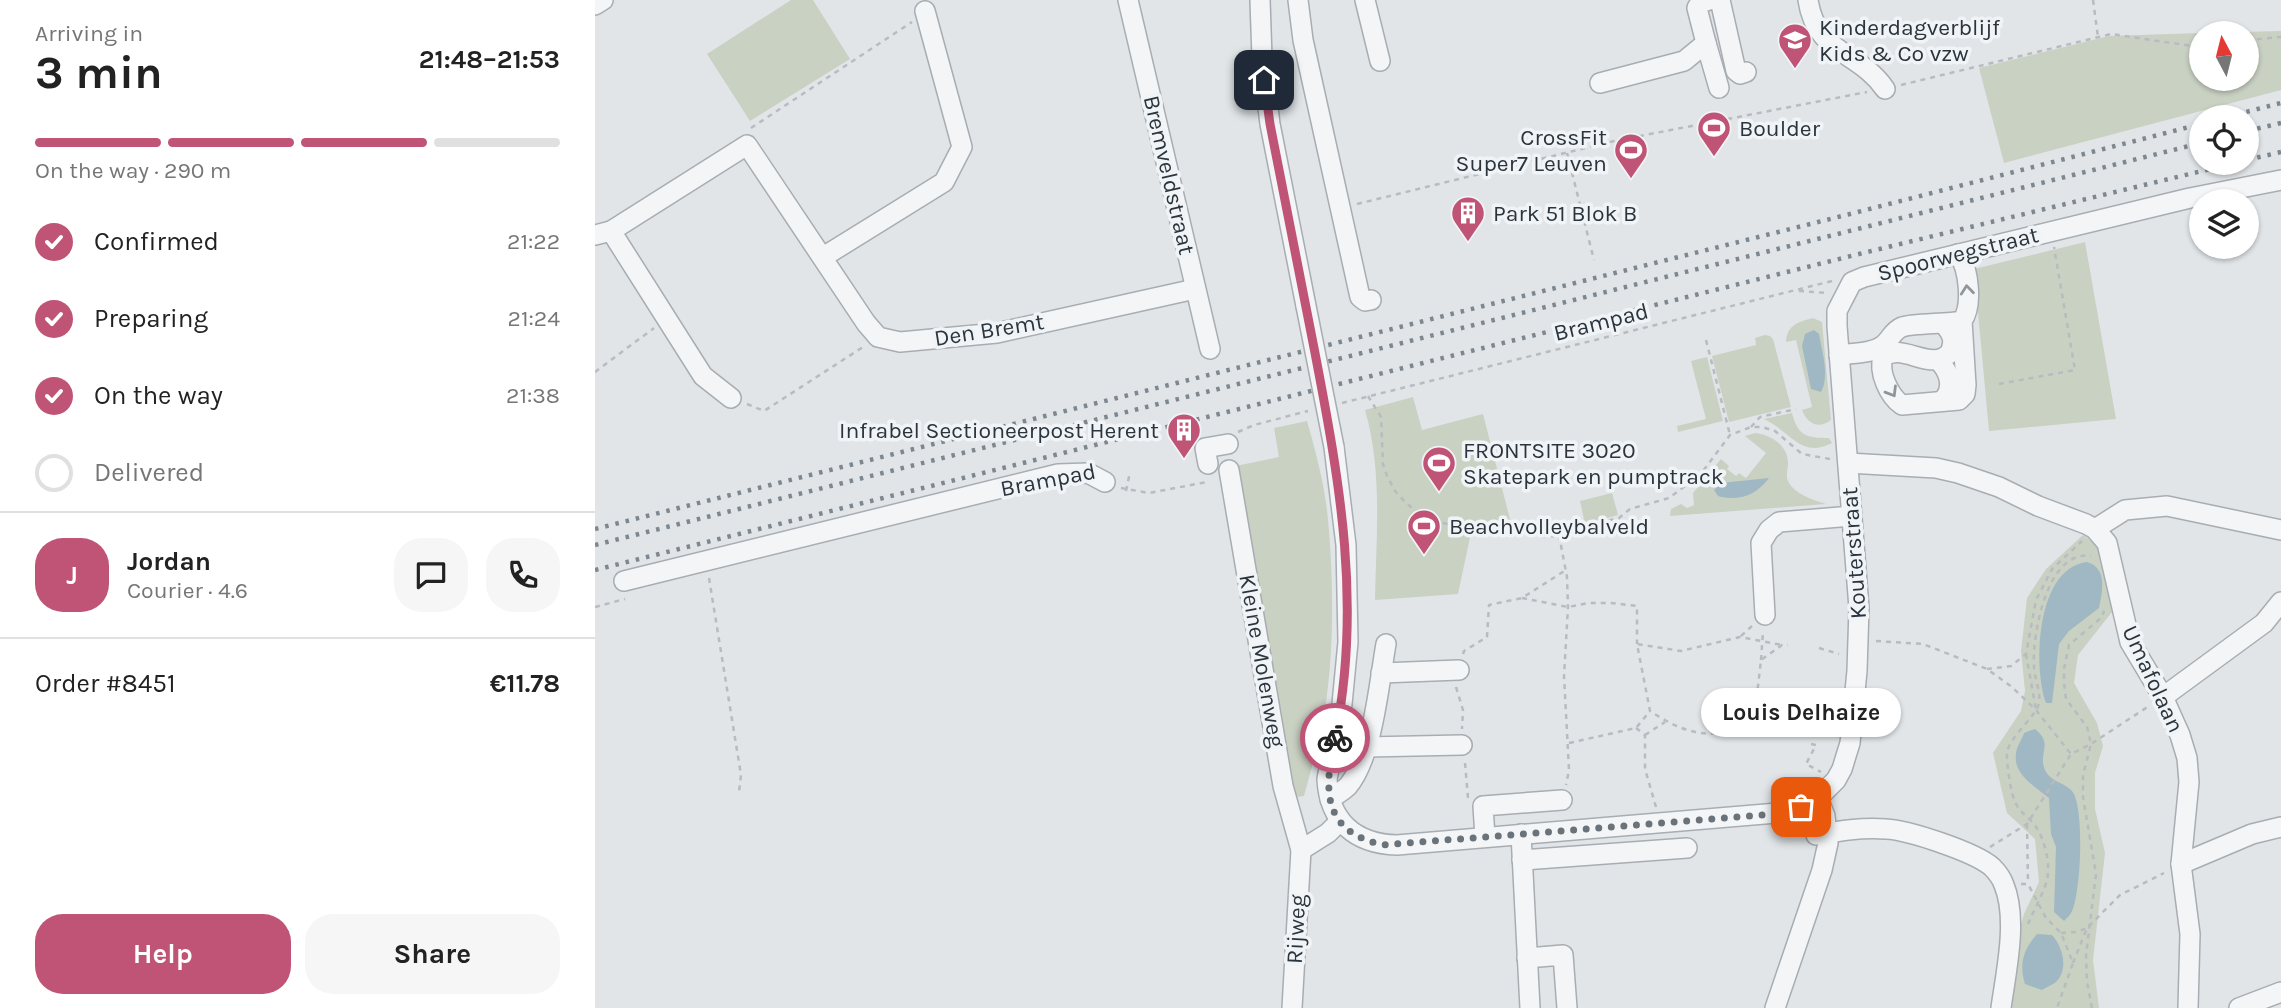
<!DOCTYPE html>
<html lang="en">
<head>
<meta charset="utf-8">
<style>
	body { margin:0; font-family:Karla,sans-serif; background:#f6f6f6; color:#222; height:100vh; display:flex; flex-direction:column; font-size:26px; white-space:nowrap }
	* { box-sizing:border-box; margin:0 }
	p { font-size:23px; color:#767676 }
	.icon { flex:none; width:38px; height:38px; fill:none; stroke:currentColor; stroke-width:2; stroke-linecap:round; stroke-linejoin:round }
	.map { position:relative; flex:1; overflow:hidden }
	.details { display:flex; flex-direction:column; background:#fff; width:595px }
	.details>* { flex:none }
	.needle { width:46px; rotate:353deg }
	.fabs { position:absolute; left:1594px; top:21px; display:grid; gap:14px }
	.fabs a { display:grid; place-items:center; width:70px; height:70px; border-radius:50%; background:#fff; box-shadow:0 2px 5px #0004; font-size:35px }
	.pin { position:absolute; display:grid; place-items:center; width:60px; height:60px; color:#fff; margin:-30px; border-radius:14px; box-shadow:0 4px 10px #0006 }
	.courier { position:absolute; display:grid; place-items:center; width:70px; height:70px; margin:-35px; border:5px solid #c05476; border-radius:50%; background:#fff; color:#222; box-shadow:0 2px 9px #0007 }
	.bubble { position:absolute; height:49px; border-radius:24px; background:#fff; box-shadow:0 2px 5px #0004; font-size:23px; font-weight:700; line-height:49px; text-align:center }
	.summary em { font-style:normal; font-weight:700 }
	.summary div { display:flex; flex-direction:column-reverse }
	.summary { display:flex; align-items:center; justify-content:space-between; height:119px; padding:0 35px }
	h1 { font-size:46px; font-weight:700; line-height:52px }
	.bar { display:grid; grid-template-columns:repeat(4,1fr); gap:10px 7px; align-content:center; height:84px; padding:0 35px }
	.bar i { height:9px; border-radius:5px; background:#e0e0e0 }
	.bar .active { background:#c05476 }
	.bar p { grid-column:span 4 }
	.line { display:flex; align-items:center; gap:18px; padding:0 35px; border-top:2px solid #e0e0e0 }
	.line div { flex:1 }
	.round { display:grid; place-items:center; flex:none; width:74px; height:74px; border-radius:28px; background:#f6f6f6 }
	ol { padding:0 35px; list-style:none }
	li { display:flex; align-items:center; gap:21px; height:77px }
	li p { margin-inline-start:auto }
	li .icon { padding:7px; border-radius:50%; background:#c05476; color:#fff; stroke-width:4 }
	li:last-child { color:#767676 }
	li i { width:38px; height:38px; border:4px solid #e0e0e0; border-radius:50% }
	.cta { display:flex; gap:14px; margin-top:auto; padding:14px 35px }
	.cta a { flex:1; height:80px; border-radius:28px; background:#c05476; color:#fff; font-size:28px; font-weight:700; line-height:80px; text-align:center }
	.cta a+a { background:#f6f6f6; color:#222 }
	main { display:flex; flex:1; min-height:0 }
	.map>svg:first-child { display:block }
</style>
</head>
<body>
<main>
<section class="details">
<div class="summary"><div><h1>3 min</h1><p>Arriving in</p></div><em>21:48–21:53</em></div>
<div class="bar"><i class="active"></i><i class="active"></i><i class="active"></i><i></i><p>On the way · 290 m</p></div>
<ol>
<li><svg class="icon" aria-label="check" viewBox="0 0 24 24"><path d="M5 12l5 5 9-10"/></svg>Confirmed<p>21:22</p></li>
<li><svg class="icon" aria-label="check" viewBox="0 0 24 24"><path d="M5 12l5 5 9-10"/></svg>Preparing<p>21:24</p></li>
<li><svg class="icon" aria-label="check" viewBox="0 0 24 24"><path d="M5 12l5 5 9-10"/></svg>On the way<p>21:38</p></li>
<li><i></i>Delivered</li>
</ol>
<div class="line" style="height:126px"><b class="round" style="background:#c05476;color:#fff">J</b><div><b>Jordan</b><p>Courier · 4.6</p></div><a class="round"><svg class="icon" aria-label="chat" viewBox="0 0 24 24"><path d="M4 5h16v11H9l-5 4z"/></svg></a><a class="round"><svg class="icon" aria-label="phone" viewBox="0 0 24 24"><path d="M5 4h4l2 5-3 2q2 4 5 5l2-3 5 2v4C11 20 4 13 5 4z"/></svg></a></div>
<div class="line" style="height:91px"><div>Order #8451</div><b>€11.78</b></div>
<div class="cta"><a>Help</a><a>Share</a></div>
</section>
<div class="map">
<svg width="1686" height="1008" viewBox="0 0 1686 1008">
	<rect width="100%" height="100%" fill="#e1e5e8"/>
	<g fill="#c9d1c3">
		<polygon points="196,0 218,0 255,59 155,121 112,54"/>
		<polygon points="1686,31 1686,90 1409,163 1384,68 1514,36 1606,33 1606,79 1652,79 1652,33 1608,33"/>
		<polygon points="1490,242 1521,419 1394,431 1379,269"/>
		<path d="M1218,318L1227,322L1236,420C1223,430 1212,423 1207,410L1217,407L1201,340L1191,342C1192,325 1203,322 1218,318Z"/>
		<polygon points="1170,335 1175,336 1178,339 1196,407 1134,422 1117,356 1161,345 1160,338"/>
		<polygon points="1112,357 1128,421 1083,432 1082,426 1111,419 1096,361"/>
		<path d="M818,397L827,430L888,414L917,527L877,528L863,594L780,600C781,537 788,472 770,410Z"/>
		<path d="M1197,413C1203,436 1211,438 1234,438L1237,443C1205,459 1197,432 1169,419Z"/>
		<path d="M712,421C721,453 730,486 733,520C738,572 739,635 733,686C729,724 719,760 709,796L703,797L692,787L641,466L684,457L679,428Z"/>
		<path d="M1160,433C1177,435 1194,446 1193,465C1192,473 1190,479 1196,486C1205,496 1219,500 1231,504L1075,516L1076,509L1086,504L1092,508L1099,505L1098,493L1126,459L1134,466L1132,469L1141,476L1144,473L1151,478L1171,453L1150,436Z"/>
		<polygon points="1017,493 1023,515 990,524 985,501"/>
		<polygon points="1488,535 1499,543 1505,551 1518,596 1517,612 1483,655 1479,683 1502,723 1508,746 1500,773 1500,809 1510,853 1498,960 1504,1008 1410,1008 1419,946 1429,914 1444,882 1440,839 1412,813 1398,753 1426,711 1430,691 1426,651 1432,598 1451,569"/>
	</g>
	<g fill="#a0b8c4">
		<path d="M1219,330L1224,334C1227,351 1235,377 1226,392L1216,389L1207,346L1210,334Z"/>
		<path d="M1174,478C1162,495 1143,502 1123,496L1119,490L1126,483Z"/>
		<path d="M1492,562C1512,567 1508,591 1504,608L1474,631L1464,644L1457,703H1451C1438,666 1441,568 1492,562Z"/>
		<path d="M1440,729C1460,745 1441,754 1451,772C1457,782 1470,783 1477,791C1490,806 1486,897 1476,913C1475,915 1470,920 1469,921L1459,912L1461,847L1456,834L1454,798C1441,787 1418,775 1421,754C1421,748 1427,739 1429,733Z"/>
		<path d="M1442,934L1457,935C1467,946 1474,967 1462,981C1458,985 1451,987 1447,990L1430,984C1424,964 1428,950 1442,934Z"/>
	</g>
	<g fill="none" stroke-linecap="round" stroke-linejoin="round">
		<g stroke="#a7adb2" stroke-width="22">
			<g id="minor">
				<polyline points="533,0 615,349"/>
				<polyline points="665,0 667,58 675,124 711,306"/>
				<polyline points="703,0 708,40 765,297 770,301 776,300"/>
				<polyline points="770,0 785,61"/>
				<polyline points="1125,0 1141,71 1145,74 1151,72"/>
				<path d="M1213,0C1221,54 1264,51 1290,89"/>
				<polyline points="0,5 8,0"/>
				<polyline points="1111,43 1124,88"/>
				<polyline points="1005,83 1089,61 1111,43 1102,8 1105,3 1114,0"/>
				<polyline points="16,231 152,145 271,323 283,337 305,342 402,333 600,289"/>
				<polyline points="0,235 16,231 108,376 136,398"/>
				<polyline points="228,257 349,182 367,147 330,11"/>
				<path d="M1349,324C1358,335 1360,340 1355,353C1352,355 1349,358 1345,359C1326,364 1305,344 1288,357C1283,372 1294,396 1307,405L1364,400L1370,394L1371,385L1367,321"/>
				<path d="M1244,355C1257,353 1276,354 1287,346C1295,341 1297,331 1307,327C1317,323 1352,324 1367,321C1378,306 1374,268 1363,254"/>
				<path d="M1343,360C1355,372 1360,389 1347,401"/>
				<path d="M739,447L751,545L753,642L747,704L732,779C734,821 760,844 802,845L1193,812L1223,798L1241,780L1247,769L1255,743L1262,671L1264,608L1242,326V311L1257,282L1269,277L1595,198L1686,180"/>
				<polyline points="1253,463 1341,468 1363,473 1404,487 1443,506 1491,524 1500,529 1512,543 1535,642 1568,697 1585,735 1592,758 1594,782 1586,864 1595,934 1593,1008"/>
				<polyline points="613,464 610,448 633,444"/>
				<polyline points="634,470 688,786 706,850 697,1008"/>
				<polyline points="1500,529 1530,510 1572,506 1686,530"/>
				<polyline points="29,581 463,474 493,473 510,482"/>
				<polyline points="1170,615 1166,543 1174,530 1184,522 1257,516"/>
				<polyline points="786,673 864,670"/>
				<polyline points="1568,697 1669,623 1686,602"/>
				<polyline points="772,747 867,745"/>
				<path d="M735,799C741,795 748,791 753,786C778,756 784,683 791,644"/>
				<polyline points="926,834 935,1008"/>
				<path d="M1221,835C1244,831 1267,827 1291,829C1313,830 1380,852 1397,867C1401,871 1407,879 1409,885C1423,919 1411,972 1406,1008"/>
				<polyline points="890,837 888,806 967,800"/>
				<polyline points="706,850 733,833 745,821"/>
				<polyline points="927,860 1092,848"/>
				<polyline points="1586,864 1657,834 1686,827"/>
				<polyline points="932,958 968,955 972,1008"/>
				<polyline points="1180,1008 1227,870 1233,843 1230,816 1223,798"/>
				<polyline points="1644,1008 1686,992"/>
			</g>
		</g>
		<g stroke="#b8bbc0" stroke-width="2.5" stroke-dasharray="5 5" stroke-linecap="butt">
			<polyline points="1498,0 1503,37"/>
			<polyline points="1652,40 1686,37"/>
			<polyline points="1306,85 1516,34 1597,46 1606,45"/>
			<polyline points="156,128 317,22"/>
			<polyline points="972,153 999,260"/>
			<polyline points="762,204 1019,141 1272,92"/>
			<polyline points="1204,291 1233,293"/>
			<polyline points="1111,340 1135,435"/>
			<polyline points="0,372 59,328"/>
			<polyline points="1404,384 1480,370 1459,247"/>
			<polyline points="773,396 786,417 788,464 792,476 800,491 811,503 825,514 840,521 861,526 886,525 954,537 981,532 994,525 1024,518 1035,509 1074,498 1105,475 1135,435 1156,427 1167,427 1180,431 1207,454 1235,459"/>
			<polyline points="747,403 1237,281"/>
			<polyline points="152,404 169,411 268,347"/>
			<polyline points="1156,427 1165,417 1201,409"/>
			<polyline points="643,432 659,425 713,411"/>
			<polyline points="526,488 554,493 612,482"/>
			<polyline points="531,491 535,472"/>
			<polyline points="964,535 972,577 973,607 969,676 974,770 971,785"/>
			<polyline points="114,578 146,775 144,792"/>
			<polyline points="927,598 973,607 993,603 1016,603 1042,606 1042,644"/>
			<polyline points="0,607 30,599"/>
			<polyline points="1146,636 1157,626"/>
			<polyline points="1281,641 1328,644 1392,669 1417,687 1441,710 1476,754"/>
			<polyline points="1224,648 1244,654"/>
			<polyline points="868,654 869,651 892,637 894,605 927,598 971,570"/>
			<polyline points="1431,654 1441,710"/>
			<polyline points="1166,660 1168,632"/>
			<polyline points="1392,669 1416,666 1431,654 1441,600 1457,569 1487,541"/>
			<polyline points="861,687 868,710 867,729"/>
			<path d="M1159,721C1148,725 1134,731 1122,733C1097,736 1075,724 1055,711L1042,644L1086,651L1145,637L1187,645"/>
			<polyline points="1041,728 1050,735 1050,769 1061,807"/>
			<polyline points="1050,735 1070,722"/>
			<polyline points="1182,735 1171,731 1159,721 1166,660 1187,645 1193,645"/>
			<polyline points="974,743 1041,728 1055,711"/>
			<polyline points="1216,744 1221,745 1211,764 1226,772"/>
			<polyline points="870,763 873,798"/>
			<polyline points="1432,824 1433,884"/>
			<polyline points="1395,847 1432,824 1476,754 1496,744 1554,706"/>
			<polyline points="1426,884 1433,884 1451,918 1466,933 1478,963 1462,1008"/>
			<path d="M1433,924C1439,910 1448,894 1452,880C1456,863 1449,837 1439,824C1433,817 1425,812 1421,804C1416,796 1411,761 1412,752C1416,735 1441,717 1444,703C1446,691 1439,678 1439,666C1437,635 1452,549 1496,556"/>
			<polyline points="1466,933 1481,932 1492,928"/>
			<polyline points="1478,963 1492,928 1525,895 1569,873"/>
			<polyline points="1497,1008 1492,982 1491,955 1501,874 1488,797 1488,775 1496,744 1492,727 1471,699 1469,683 1469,669 1474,645 1507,617 1509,611"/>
		</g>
		<use href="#minor" stroke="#f4f5f7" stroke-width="19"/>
		<g stroke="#7c8790" stroke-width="4.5" stroke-dasharray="3.5 7" stroke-linecap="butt">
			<polyline points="1631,117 1686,103"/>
			<polyline points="1652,131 1686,123"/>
			<polyline points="1652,160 1686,152"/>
			<polyline points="0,529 1255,214 1606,124"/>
			<polyline points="0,545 1606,143"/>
			<polyline points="0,570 1264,254 1640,163"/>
		</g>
		<g stroke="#a7adb2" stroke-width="22" stroke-linecap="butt">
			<polyline id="minor-bridge" points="711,306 739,447"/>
		</g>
		<use href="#minor-bridge" stroke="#f4f5f7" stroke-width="19"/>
	</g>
	<defs><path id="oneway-chevron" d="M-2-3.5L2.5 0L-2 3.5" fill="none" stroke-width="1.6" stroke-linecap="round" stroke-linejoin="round" transform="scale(1.75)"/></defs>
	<g stroke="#90959a">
		<use href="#oneway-chevron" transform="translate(1372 290) rotate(-96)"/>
		<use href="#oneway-chevron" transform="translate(1297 392) rotate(59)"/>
	</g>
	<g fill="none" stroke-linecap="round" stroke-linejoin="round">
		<path stroke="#6b737a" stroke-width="7" stroke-dasharray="0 12.6" d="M740,738C729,789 726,831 788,845L1181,814L1206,807"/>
		<path stroke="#c05476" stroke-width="9" d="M669,80L675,124C690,200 705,277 720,353C745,483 767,606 740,738"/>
	</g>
	<defs>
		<g id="school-pin" transform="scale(1.75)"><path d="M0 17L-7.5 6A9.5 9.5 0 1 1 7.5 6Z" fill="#c05476" stroke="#f1f4f6"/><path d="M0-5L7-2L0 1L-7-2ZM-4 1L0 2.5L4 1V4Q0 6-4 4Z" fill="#fff"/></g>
		<g id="stadium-pin" transform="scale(1.75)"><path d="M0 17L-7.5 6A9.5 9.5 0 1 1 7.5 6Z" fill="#c05476" stroke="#f1f4f6"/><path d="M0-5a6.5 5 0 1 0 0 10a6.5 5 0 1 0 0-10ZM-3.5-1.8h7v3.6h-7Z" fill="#fff"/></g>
		<g id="building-pin" transform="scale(1.75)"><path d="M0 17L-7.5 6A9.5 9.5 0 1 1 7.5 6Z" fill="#c05476" stroke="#f1f4f6"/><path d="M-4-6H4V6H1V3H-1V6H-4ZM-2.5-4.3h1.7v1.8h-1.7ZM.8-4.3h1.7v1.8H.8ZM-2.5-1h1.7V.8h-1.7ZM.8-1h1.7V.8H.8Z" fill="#fff"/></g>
	</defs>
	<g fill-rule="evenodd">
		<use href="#school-pin" x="1200" y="40"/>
		<use href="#stadium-pin" x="1119" y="128"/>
		<use href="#stadium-pin" x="1036" y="150"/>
		<use href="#building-pin" x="873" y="213"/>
		<use href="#building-pin" x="589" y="430"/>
		<use href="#stadium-pin" x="844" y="463"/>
		<use href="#stadium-pin" x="829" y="526"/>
	</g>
	<g text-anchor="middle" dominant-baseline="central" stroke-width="7" stroke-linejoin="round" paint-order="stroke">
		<g font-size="23" fill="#2b353e" stroke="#f1f4f6" text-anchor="start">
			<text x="1224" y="27">Kinderdagverblijf<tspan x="1224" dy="26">Kids &amp; Co vzw</tspan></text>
			<text x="1144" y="128">Boulder</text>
			<text x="1012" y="137" text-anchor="end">CrossFit<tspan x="1012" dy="26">Super7 Leuven</tspan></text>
			<text x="898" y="213">Park 51 Blok B</text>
			<text x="564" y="430" text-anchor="end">Infrabel Sectioneerpost Herent</text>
			<text x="868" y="450">FRONTSITE 3020<tspan x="868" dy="26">Skatepark en pumptrack</tspan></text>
			<text x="854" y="526">Beachvolleybalveld</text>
		</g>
		<g font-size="23" fill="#2b353e" stroke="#f1f4f6">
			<text transform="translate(574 175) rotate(77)">Bremveldstraat</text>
			<text transform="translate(1363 254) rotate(-14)">Spoorwegstraat</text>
			<text transform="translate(1006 322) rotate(-14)">Brampad</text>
			<text transform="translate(394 330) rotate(-9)">Den Bremt</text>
			<text transform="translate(453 480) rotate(-11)">Brampad</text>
			<text transform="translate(1259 553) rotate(-94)">Kouterstraat</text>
			<text transform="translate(667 661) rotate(80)">Kleine Molenweg</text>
			<text transform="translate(1558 679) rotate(65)">Umafolaan</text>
			<text transform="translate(701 929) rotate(-87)">Rijweg</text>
		</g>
	</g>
</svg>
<div class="fabs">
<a><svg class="needle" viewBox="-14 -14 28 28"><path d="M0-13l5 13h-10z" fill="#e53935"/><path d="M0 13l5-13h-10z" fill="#767676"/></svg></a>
<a><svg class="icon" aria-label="locate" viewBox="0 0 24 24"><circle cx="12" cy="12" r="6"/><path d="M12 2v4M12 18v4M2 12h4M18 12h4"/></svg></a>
<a><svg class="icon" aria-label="layers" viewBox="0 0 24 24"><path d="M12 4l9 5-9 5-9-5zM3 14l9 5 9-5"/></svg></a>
</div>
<div class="pin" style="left:1206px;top:807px;background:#ea580c"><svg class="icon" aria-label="bag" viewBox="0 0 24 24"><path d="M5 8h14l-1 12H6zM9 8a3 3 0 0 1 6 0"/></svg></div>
<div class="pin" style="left:669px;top:80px;background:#1f2937"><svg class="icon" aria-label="home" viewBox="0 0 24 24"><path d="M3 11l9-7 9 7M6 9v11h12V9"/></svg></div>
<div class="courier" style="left:740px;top:738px"><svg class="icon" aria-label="bike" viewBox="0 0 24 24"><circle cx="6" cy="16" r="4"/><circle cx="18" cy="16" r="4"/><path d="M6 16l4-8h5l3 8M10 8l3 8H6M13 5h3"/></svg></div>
<div class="bubble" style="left:1106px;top:688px;width:200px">Louis Delhaize</div>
</div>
</main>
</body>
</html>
